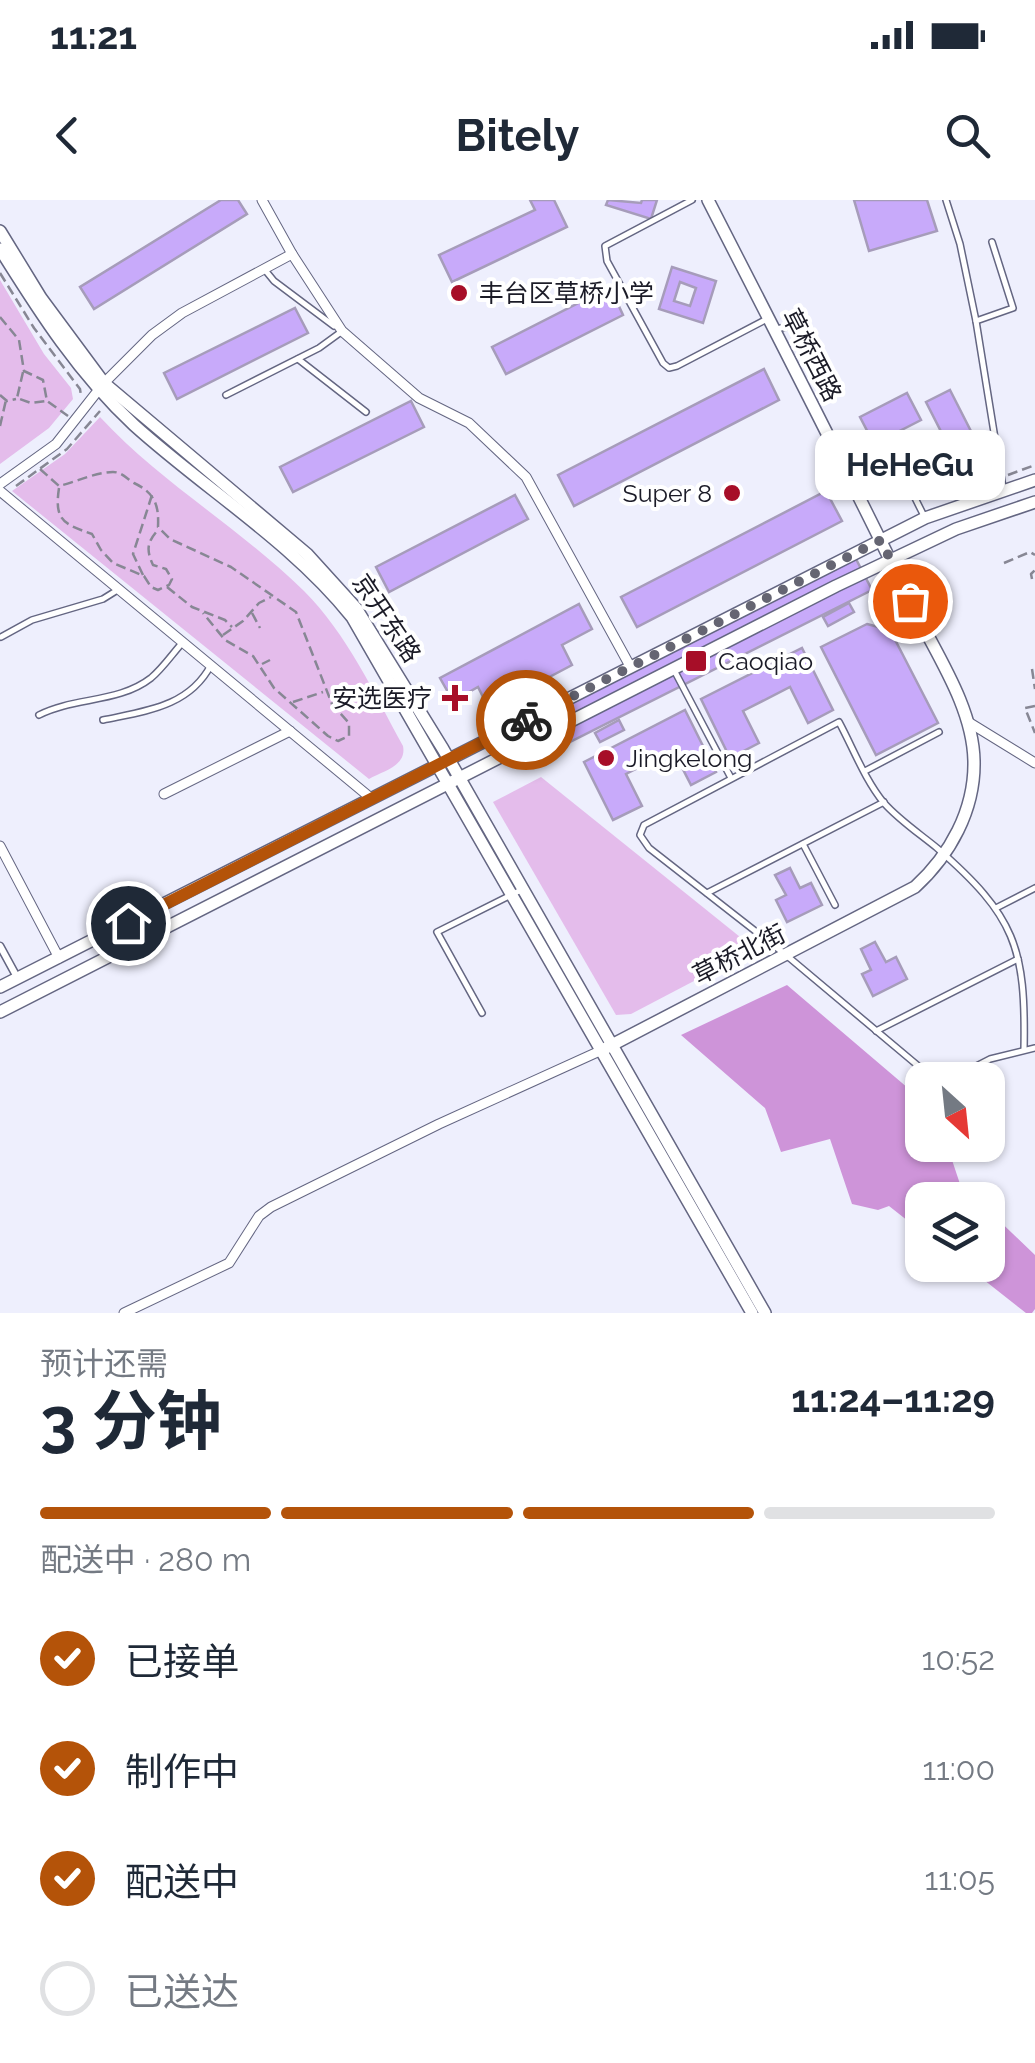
<!DOCTYPE html>
<html lang="zh">
<head>
<meta charset="utf-8">
<style>
	body { margin:0; font-family:Raleway,"Noto Sans SC",sans-serif; background:#f2f2f3; color:#1f2937; height:100vh; display:flex; flex-direction:column; font-size:38px; white-space:nowrap }
	* { box-sizing:border-box; margin:0 }
	p { font-size:32px; color:#747a83 }
	.icon { flex:none; width:55px; height:55px; fill:none; stroke:currentColor; stroke-width:2; stroke-linecap:round; stroke-linejoin:round }
	.map { position:relative; height:1113px; overflow:hidden }
	.panel { display:flex; flex-direction:column; background:#fff; flex:1 }
	.panel>* { flex:none }
	.needle { width:65px; rotate:153deg }
	.fabs { position:absolute; left:905px; top:862px; display:grid; gap:20px }
	.fabs a { display:grid; place-items:center; width:100px; height:100px; border-radius:20px; background:#fff; box-shadow:0 2px 8px #0004; font-size:50px }
	.pin { position:absolute; display:grid; place-items:center; width:85px; height:85px; color:#fff; margin:-42px; border:5px solid #fff; border-radius:50%; box-shadow:0 2px 10px #0007 }
	.courier { position:absolute; display:grid; place-items:center; width:100px; height:100px; margin:-50px; border:8px solid #b45309; border-radius:50%; background:#fff; color:#222; box-shadow:0 2px 12px #0007 }
	.bubble { position:absolute; height:70px; border-radius:20px; background:#fff; box-shadow:0 2px 8px #0004; font-size:32px; font-weight:700; line-height:70px; text-align:center }
	.headline em { font-style:normal; font-weight:700 }
	.headline div { display:flex; flex-direction:column-reverse }
	.headline { display:flex; align-items:center; justify-content:space-between; height:170px; padding:0 40px }
	h1 { font-size:65px; font-weight:700; line-height:75px }
	.bar { display:grid; grid-template-columns:repeat(4,1fr); gap:15px 10px; align-content:center; height:120px; padding:0 40px }
	.bar i { height:12px; border-radius:8px; background:#e0e1e3 }
	.bar .current { background:#b45309 }
	.bar p { grid-column:span 4 }
	ol { padding:0 40px; list-style:none }
	li { display:flex; align-items:center; gap:30px; height:110px }
	li p { margin-inline-start:auto }
	li .icon { padding:10px; border-radius:50%; background:#b45309; color:#fff; stroke-width:4 }
	li:last-child { color:#747a83 }
	li i { width:55px; height:55px; border:5px solid #e0e1e3; border-radius:50% }
	.status { display:flex; justify-content:space-between; align-items:center; height:70px; padding:0 50px; background:#fff; direction:ltr }
	.status svg { height:28px; fill:currentColor }
	header { display:flex; justify-content:space-between; align-items:center; height:130px; padding:0 40px; background:#fff; font-size:45px; font-weight:700 }
	.map>svg:first-child { display:block }
</style>
</head>
<body>
<div class="status"><b>11:21</b><svg viewBox="0 0 49 12"><path d="M0 12V9h3v3zM5 12V6h3v6zM10 12V3h3v9zM15 12V0h3v12zM26 1h20v11H26zM47 4h2v5h-2z"/></svg></div>
<header><svg class="icon" aria-label="back" viewBox="0 0 24 24"><path d="M15 5l-7 7 7 7"/></svg>Bitely<svg class="icon" aria-label="search" viewBox="0 0 24 24"><circle cx="10" cy="10" r="6"/><path d="M15 15l6 6"/></svg></header>
<div class="map">
<svg width="1035" height="1113" viewBox="0 0 1035 1113">
	<rect width="100%" height="100%" fill="#eeeffd"/>
	<g fill="#e4bceb">
		<polygon points="0,80 44,154 71,188 73,199 49,228 0,264"/>
		<path d="M100,217C161,283 240,328 304,391C347,434 374,493 403,546C407,566 383,571 369,579L12,291L65,254Z"/>
		<polygon points="541,577 755,749 631,814 616,815 493,602"/>
	</g>
	<g fill="#ce94d9">
		<polygon points="787,785 922,900 922,945 947,945 960,984 977,1000 922,1000 922,1032 889,1006 878,1010 852,1004 830,939 781,952 765,908 681,835"/>
		<polygon points="988,1010 1035,1055 1035,1109 1032,1113 1026,1113 965,1065 988,1065"/>
	</g>
	<g fill="#c8aafa" stroke="#a69cba" stroke-width="2.5" fill-rule="evenodd">
		<polygon points="221,0 238,0 247,14 94,109 80,87"/>
		<polygon points="530,0 554,0 567,27 452,82 439,55 535,10"/>
		<polygon points="608,0 641,3 642,0 657,0 651,19 606,5"/>
		<polygon points="854,0 927,0 937,31 869,51"/>
		<path d="M672,67L716,81L703,123L659,109ZM680,82L696,88L690,106L674,101Z"/>
		<polygon points="610,87 623,115 506,174 492,147"/>
		<polygon points="295,108 308,133 177,199 164,173"/>
		<polygon points="764,169 779,200 574,306 558,275"/>
		<polygon points="950,190 978,245 954,257 926,202"/>
		<polygon points="907,193 921,220 874,244 860,217"/>
		<polygon points="411,201 424,227 293,292 280,267"/>
		<polygon points="826,291 842,321 637,427 621,397"/>
		<polygon points="515,295 528,319 389,392 376,367"/>
		<polygon points="856,359 872,390 534,560 518,529"/>
		<polygon points="849,403 854,412 828,426 823,417"/>
		<polygon points="579,404 592,429 562,445 572,465 489,509 478,487 453,501 440,478"/>
		<polygon points="867,424 890,430 938,523 876,555 821,447"/>
		<polygon points="802,448 833,510 808,523 790,487 743,511 759,543 730,558 701,499"/>
		<polygon points="685,510 716,572 691,585 673,550 626,574 642,606 613,620 584,562"/>
		<polygon points="619,520 624,530 600,542 595,533"/>
		<polygon points="790,668 800,688 811,683 822,705 787,722 776,700 786,695 775,675"/>
		<polygon points="875,742 886,762 896,757 907,779 873,796 862,774 871,770 861,749"/>
	</g>
	<g fill="none" stroke-linecap="round" stroke-linejoin="round">
		<g stroke="#646682" stroke-width="8">
			<g id="service">
				<polyline points="692,0 605,46 607,61 663,163 669,168 677,166 767,119"/>
				<polyline points="946,0 960,44 976,121"/>
				<polyline points="992,42 1013,108 976,121 1003,288"/>
				<polyline points="265,70 274,81 334,126"/>
				<polyline points="776,129 801,124"/>
				<polyline points="298,159 366,212"/>
				<polyline points="226,195 319,148 341,132"/>
				<polyline points="915,298 924,316"/>
				<polyline points="1,437 32,420 103,399 119,389"/>
				<polyline points="674,470 731,578"/>
				<path d="M39,515C74,497 119,503 151,478C163,468 173,453 183,442"/>
				<path d="M103,520C145,511 189,507 211,465"/>
				<polyline points="865,571 939,532"/>
				<polyline points="803,644 835,705"/>
				<polyline points="707,693 884,602"/>
				<polyline points="996,708 1035,688"/>
				<polyline points="482,813 437,732 521,690"/>
				<polyline points="876,831 1018,759"/>
				<path d="M935,880L786,755L649,648L640,635L644,625L839,522C853,548 865,580 884,603C899,620 920,634 937,648C1015,716 1026,747 1024,850"/>
				<polyline points="949,880 990,859 1035,848"/>
			</g>
		</g>
		<g stroke="#646682" stroke-width="9">
			<polyline id="pedestrian" points="0,746 18,779"/>
		</g>
		<g stroke="#646682" stroke-width="11">
			<g id="minor">
				<polyline points="262,0 292,54"/>
				<polyline points="0,284 56,244 104,183 152,135 182,113 292,54 342,131 419,198 469,223 526,277 630,466"/>
				<polyline points="0,291 372,599"/>
				<polyline points="970,523 1035,563"/>
				<polyline points="164,594 290,531"/>
				<polyline points="0,646 59,758"/>
				<polyline points="124,1113 229,1063 259,1016 271,1007 439,924 602,850"/>
			</g>
		</g>
		<g stroke="#646682" stroke-width="14">
			<g id="tertiary">
				<polyline points="0,31 41,98 104,183 307,354 356,408 443,549 765,1113"/>
				<path d="M0,49C40,113 79,174 134,225C206,290 291,341 352,417L752,1113"/>
				<polyline points="0,787 925,318 1035,280"/>
				<polyline points="0,812 836,386 956,329 1035,302"/>
				<path d="M606,848L915,687C950,655 975,610 974,561C973,507 936,454 913,407C847,270 777,135 708,0"/>
			</g>
		</g>
		<g stroke="#878794" stroke-width="2.5" stroke-dasharray="10 5" stroke-linecap="butt">
			<polyline points="0,73 34,128 80,189 81,196"/>
			<polyline points="0,117 19,140 24,171 43,180 47,201 68,216"/>
			<polyline points="23,172 17,198 31,203 46,201"/>
			<polyline points="0,195 7,201 16,199"/>
			<polyline points="0,226 6,200"/>
			<path d="M40,269L59,286C76,282 96,272 113,272C122,272 127,279 134,283C155,293 159,305 158,327L170,339L231,367L296,412L332,504L349,523V536L338,541L328,536L274,488L253,456L225,440L203,413"/>
			<polyline points="1008,275 1035,265"/>
			<polyline points="16,286 67,249 100,211"/>
			<path d="M59,288C54,321 64,324 92,334L101,350L113,363L144,376L151,387L158,390L169,385L172,379L166,369L153,365C146,350 147,342 158,330"/>
			<polyline points="1004,363 1030,352 1035,355"/>
			<polyline points="143,375 133,354 152,295"/>
			<polyline points="1032,379 1031,374 1035,370"/>
			<polyline points="167,387 192,407 225,420 232,427"/>
			<polyline points="252,413 260,428"/>
			<polyline points="223,435 243,421 259,403 271,397"/>
			<polyline points="262,464 270,460"/>
			<polyline points="1032,469 1035,489"/>
			<polyline points="293,502 323,492"/>
			<polyline points="1035,506 1025,508 1035,533"/>
		</g>
		<use href="#service" stroke="#fff" stroke-width="5"/>
		<use href="#pedestrian" stroke="#fff" stroke-width="6"/>
		<use href="#minor" stroke="#fff" stroke-width="9"/>
		<use href="#tertiary" stroke="#fff" stroke-width="11"/>
	</g>
	<g fill="none" stroke-linecap="round" stroke-linejoin="round">
		<polyline stroke="#656572" stroke-width="10" stroke-dasharray="0 18" points="526,520 881,340 910,401"/>
		<polyline stroke="#b45309" stroke-width="12" points="128,723 526,520"/>
	</g>
	<g fill="#a70e28" stroke="#fff" stroke-width="4">
		<circle cx="459" cy="93" r="10"/>
		<circle cx="732" cy="293" r="10"/>
		<rect x="684" y="449" width="24" height="24" rx="5"/>
		<path d="M450 483h10v10h10v10h-10v10h-10v-10h-10v-10h10z"/>
		<circle cx="606" cy="558" r="10"/>
	</g>
	<g text-anchor="middle" dominant-baseline="central" stroke-width="8" stroke-linejoin="round" paint-order="stroke">
		<g font-size="25" fill="#1b1b27" stroke="#fff" text-anchor="start">
			<text x="479" y="93">丰台区草桥小学</text>
			<text x="712" y="293" text-anchor="end">Super 8</text>
			<text x="718" y="461">Caoqiao</text>
			<text x="432" y="498" text-anchor="end">安选医疗</text>
			<text x="626" y="558">Jingkelong</text>
		</g>
		<g font-size="25" fill="#1b1b27" stroke="#fff">
			<text transform="translate(812 155) rotate(63)">草桥西路</text>
			<text transform="translate(387 418) rotate(56)">京开东路</text>
			<text transform="translate(739 754) rotate(-27)">草桥北街</text>
		</g>
	</g>
</svg>
<div class="fabs">
<a><svg class="needle" viewBox="-14 -14 28 28"><path d="M0-13l5 13h-10z" fill="#e53935"/><path d="M0 13l5-13h-10z" fill="#747a83"/></svg></a>
<a><svg class="icon" aria-label="layers" viewBox="0 0 24 24"><path d="M12 4l9 5-9 5-9-5zM3 14l9 5 9-5"/></svg></a>
</div>
<div class="pin" style="left:910px;top:401px;background:#ea580c"><svg class="icon" aria-label="bag" viewBox="0 0 24 24"><path d="M5 8h14l-1 12H6zM9 8a3 3 0 0 1 6 0"/></svg></div>
<div class="pin" style="left:128px;top:723px;background:#1f2937"><svg class="icon" aria-label="home" viewBox="0 0 24 24"><path d="M3 11l9-7 9 7M6 9v11h12V9"/></svg></div>
<div class="courier" style="left:526px;top:520px"><svg class="icon" aria-label="bike" viewBox="0 0 24 24"><circle cx="6" cy="16" r="4"/><circle cx="18" cy="16" r="4"/><path d="M6 16l4-8h5l3 8M10 8l3 8H6M13 5h3"/></svg></div>
<div class="bubble" style="left:815px;top:230px;width:190px">HeHeGu</div>
</div>
<section class="panel">
<div class="headline"><div><h1>3 分钟</h1><p>预计还需</p></div><em>11:24–11:29</em></div>
<div class="bar"><i class="current"></i><i class="current"></i><i class="current"></i><i></i><p>配送中 · 280 m</p></div>
<ol>
<li><svg class="icon" aria-label="check" viewBox="0 0 24 24"><path d="M5 12l5 5 9-10"/></svg>已接单<p>10:52</p></li>
<li><svg class="icon" aria-label="check" viewBox="0 0 24 24"><path d="M5 12l5 5 9-10"/></svg>制作中<p>11:00</p></li>
<li><svg class="icon" aria-label="check" viewBox="0 0 24 24"><path d="M5 12l5 5 9-10"/></svg>配送中<p>11:05</p></li>
<li><i></i>已送达</li>
</ol>
</section>
</body>
</html>
